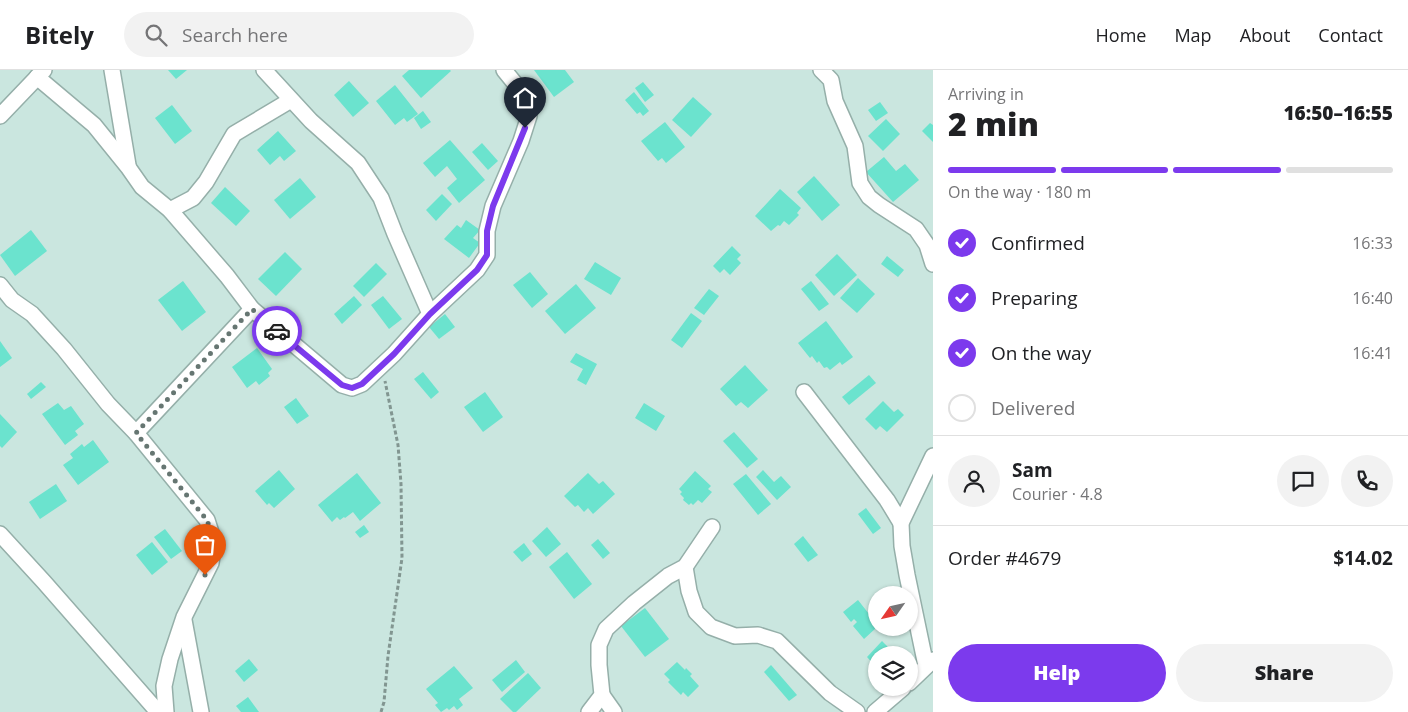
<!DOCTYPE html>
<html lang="en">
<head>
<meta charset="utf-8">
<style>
	body { margin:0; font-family:"Open Sans",sans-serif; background:#f2f2f2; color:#202124; height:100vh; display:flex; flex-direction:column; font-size:19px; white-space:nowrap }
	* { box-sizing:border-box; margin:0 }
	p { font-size:16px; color:#757577 }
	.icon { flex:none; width:28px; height:28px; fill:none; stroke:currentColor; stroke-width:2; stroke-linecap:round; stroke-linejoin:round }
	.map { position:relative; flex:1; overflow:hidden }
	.panel { display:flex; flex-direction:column; background:#fff; width:475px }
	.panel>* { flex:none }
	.needle { width:32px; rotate:236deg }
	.buttons { position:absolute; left:868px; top:516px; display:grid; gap:10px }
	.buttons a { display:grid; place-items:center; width:50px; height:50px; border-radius:50%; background:#fff; box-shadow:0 1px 4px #0004; font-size:25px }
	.pin { position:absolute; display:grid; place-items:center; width:42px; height:42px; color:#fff; margin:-51px -21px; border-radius:50% 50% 50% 0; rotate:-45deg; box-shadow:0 0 5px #0007 }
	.pin .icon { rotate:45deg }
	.courier { position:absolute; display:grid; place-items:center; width:50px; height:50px; margin:-25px; border:4px solid #7c3aed; border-radius:50%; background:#fff; color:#222; box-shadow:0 1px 6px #0007 }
	.headline em { font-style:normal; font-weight:800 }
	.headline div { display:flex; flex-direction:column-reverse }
	.headline { display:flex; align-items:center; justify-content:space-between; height:85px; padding:0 15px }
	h1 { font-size:32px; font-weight:800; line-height:38px }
	.bar { display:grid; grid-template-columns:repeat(4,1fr); gap:8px 5px; align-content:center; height:60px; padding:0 15px }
	.bar i { height:6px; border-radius:4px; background:#e0e0e0 }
	.bar .on { background:#7c3aed }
	.bar p { grid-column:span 4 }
	.line { display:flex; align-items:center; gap:12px; padding:0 15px; border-top:1px solid #e0e0e0 }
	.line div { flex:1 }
	.round { display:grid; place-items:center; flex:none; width:52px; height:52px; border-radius:26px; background:#f2f2f2 }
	ol { padding:0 15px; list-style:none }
	li { display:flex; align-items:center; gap:15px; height:55px }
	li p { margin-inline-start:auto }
	li .icon { padding:5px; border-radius:50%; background:#7c3aed; color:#fff; stroke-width:4 }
	li:last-child { color:#757577 }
	li i { width:28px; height:28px; border:2px solid #e0e0e0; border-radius:50% }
	.button { display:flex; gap:10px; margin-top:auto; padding:10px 15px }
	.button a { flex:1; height:58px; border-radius:30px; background:#7c3aed; color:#fff; font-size:20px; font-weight:800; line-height:58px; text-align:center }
	.button a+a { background:#f2f2f2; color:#202124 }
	header { display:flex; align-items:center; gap:30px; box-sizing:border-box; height:70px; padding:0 25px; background:#fff; border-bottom:1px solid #e0e0e0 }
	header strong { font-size:24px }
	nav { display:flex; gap:28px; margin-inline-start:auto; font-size:18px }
	.search { width:350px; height:45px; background:#f2f2f2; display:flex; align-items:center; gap:12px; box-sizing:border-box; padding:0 18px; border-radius:28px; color:#757577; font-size:19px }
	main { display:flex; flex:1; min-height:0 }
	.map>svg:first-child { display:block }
</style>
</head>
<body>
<header>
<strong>Bitely</strong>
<div class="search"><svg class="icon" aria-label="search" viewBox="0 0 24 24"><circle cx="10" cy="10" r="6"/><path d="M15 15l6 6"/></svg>Search here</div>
<nav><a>Home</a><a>Map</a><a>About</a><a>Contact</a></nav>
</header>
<main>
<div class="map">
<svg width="933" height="642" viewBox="0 0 933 642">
	<rect width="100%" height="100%" fill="#cae6df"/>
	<g fill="#6be3ce">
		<polygon points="168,0 187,0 176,9"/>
		<polygon points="409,0 450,0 451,1 421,28 402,6"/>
		<polygon points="534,0 565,0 574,12 554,27"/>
		<polygon points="349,11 369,33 353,47 334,25"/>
		<polygon points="643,12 654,25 645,32 635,18"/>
		<polygon points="395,15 418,44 407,52 404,48 395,55 376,31"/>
		<polygon points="634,22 649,41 643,46 640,42 637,44 625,30"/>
		<polygon points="693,27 712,44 691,67 672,50"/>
		<polygon points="880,32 888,43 876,51 868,40"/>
		<polygon points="172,35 192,61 175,74 155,48"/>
		<polygon points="423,41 431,52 421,59 414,48"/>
		<polygon points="886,49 900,64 883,81 868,66"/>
		<polygon points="665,52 685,77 666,93 662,88 658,91 641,71"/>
		<polygon points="930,53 933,55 933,72 922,61"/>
		<polygon points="278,61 296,81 284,91 280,86 270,95 257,80"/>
		<polygon points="450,70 485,110 459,133 447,118 457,109 447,96 435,107 423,93"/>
		<polygon points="482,73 498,91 488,100 472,82"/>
		<polygon points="884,87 896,101 905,94 919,110 893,132 866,102"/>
		<polygon points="814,106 840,135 822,151 797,122"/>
		<polygon points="300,108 316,127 290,149 274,130"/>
		<polygon points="225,117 250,141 236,156 211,133"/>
		<polygon points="780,119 801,138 797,143 799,145 789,155 784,151 780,156 778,155 771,161 755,146"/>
		<polygon points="442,124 452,134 436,151 426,140"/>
		<polygon points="466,150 480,160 473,168 480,173 469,188 444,169 457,155 461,158"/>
		<polygon points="31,160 47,181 15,206 0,185"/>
		<polygon points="732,176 741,185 737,189 741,193 730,205 724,199 720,203 713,196"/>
		<polygon points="285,182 302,199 276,226 258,209"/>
		<polygon points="837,184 857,205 834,226 815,205"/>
		<polygon points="887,186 904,200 898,207 881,194"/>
		<polygon points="595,192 621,208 611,225 584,209"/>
		<polygon points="376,193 387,204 364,227 353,216"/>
		<polygon points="530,202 548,224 532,238 513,215"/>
		<polygon points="858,208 875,224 857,243 840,228"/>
		<polygon points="183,211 206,242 182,261 158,230"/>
		<polygon points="811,211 829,234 819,241 801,219"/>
		<polygon points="576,214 596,238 565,264 545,241"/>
		<polygon points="709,219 719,226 704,245 694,238"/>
		<polygon points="354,226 362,235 342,254 334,244"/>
		<polygon points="383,226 402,249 389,259 371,235"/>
		<polygon points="691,243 702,251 682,278 671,270"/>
		<polygon points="445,244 455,257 439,269 429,257"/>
		<polygon points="826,251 853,287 842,295 840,292 830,300 827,297 824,298 819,291 817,293 812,286 810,288 798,273"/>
		<polygon points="0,271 12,288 0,297"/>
		<polygon points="257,278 272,299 268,303 270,306 259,315 256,311 247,318 232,297"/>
		<polygon points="576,283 597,294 586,315 577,310 583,299 570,292"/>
		<polygon points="745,295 768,320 748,338 741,332 736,336 720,319"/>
		<polygon points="423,302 439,322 431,329 414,309"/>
		<polygon points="869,305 876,313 849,335 842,327"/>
		<polygon points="41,312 46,317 31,329 27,324"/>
		<polygon points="485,322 503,347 483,362 464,337"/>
		<polygon points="296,328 309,346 297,354 284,337"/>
		<polygon points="883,331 894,342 898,339 904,345 887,362 880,356 876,360 865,349"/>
		<polygon points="58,333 64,340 71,336 84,354 75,361 78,365 65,375 42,344"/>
		<polygon points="644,333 665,346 656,361 635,348"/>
		<polygon points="0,344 17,362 2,378 0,376"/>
		<polygon points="734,362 758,389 747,398 723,371"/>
		<polygon points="93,370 109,392 78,415 63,395 73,388 70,384 82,374 84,377"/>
		<polygon points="279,400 295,419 274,438 269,433 267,435 255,421"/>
		<polygon points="763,400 774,412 781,406 791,417 777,430 756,407"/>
		<polygon points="695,401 711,416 708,419 712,422 702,433 698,430 693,435 691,433 689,435 683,430 684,428 680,424 682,422 679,419"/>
		<polygon points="357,403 381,433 360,451 353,442 345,448 344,447 340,450 337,447 332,452 318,435"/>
		<polygon points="588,403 599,414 603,411 615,424 593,444 588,438 584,442 578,435 575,437 564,426"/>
		<polygon points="746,404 771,434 758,445 733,414"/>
		<polygon points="56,414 67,431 40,449 29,432"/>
		<polygon points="866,438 881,458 873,464 858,444"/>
		<polygon points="364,455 369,462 360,468 355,462"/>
		<polygon points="547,457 561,474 546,487 532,471"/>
		<polygon points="165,459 182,481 171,489 154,467"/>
		<polygon points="803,466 818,485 808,492 794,474"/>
		<polygon points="598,469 610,483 603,489 591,475"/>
		<polygon points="152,472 168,492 152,505 136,485"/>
		<polygon points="524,473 532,484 522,492 513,482"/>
		<polygon points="567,482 592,514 574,529 549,497"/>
		<polygon points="858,530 876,553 876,558 864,569 853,556 857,552 854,549 851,552 843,542"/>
		<polygon points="645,538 669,569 645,587 621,556"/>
		<polygon points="882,571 896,585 876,585 876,597 867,587"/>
		<polygon points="249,589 258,600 244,612 235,601"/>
		<polygon points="516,590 525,602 502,622 492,610"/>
		<polygon points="677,592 685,600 686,598 692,604 690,606 699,616 688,627 683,622 681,625 668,612 670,610 664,604"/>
		<polygon points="771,595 797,625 789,631 764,602"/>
		<polygon points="454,596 473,618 459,629 463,635 457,640 454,636 449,640 447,638 441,642 435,635 438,633 426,619"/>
		<polygon points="528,603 541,618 516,642 513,642 500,629"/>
		<polygon points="248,627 259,642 241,642 236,636"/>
	</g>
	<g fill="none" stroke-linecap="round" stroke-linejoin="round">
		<g stroke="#95afa9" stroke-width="18">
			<g id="street">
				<polyline points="112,0 128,95"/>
				<polyline points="264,0 311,51 358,93 381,128 395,164 430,244"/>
				<polyline points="821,0 831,10 835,31 855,76 860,113 869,127 879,135 916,159 927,175 933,194"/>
				<polyline points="37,7 94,55 128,97 142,117 170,140 227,206 252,239 342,315 352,318 362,314 394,284 430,244 477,200 487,185 487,161 493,136 521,71 529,46 521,21 504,0"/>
				<polyline points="0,46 44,0"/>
				<polyline points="170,140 193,128 206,112 234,64 291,30"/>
				<polyline points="0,215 12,230 32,244 64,279 108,334 136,363 207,450 214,472 211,493 184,547 170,589 164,616 166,642"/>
				<polyline points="804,322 887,430 901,453"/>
				<polyline points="136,363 252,239"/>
				<polyline points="0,464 44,512 158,642"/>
				<polyline points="685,497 689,521 696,542 711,557 735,566 758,565 777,571 830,623 857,642"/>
				<polyline points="184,550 201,642"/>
				<polyline points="926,596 907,505 902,476 901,453 933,386"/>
				<polyline points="909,613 933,590"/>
				<polyline points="602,625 614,642"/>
				<polyline points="589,642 602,625 599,595 599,575 606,559 634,533 668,506 685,497 712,457"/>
				<polyline points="875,642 903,618"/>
			</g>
		</g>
		<polyline stroke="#829691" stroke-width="3" stroke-dasharray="4 2.5" stroke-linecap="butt" points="381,642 384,632 388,586 402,488 401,414 398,375 385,311"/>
		<use href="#street" stroke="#fff" stroke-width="15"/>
	</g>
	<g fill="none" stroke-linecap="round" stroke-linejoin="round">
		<polyline stroke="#667672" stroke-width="5" stroke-dasharray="0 9" points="205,505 211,493 214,472 207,450 136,363 252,239 277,261"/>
		<polyline stroke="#7c3aed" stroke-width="6" points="277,261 342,315 352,318 362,314 394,284 430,244 477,200 487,185 487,161 493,136 525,58"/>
	</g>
</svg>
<div class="buttons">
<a><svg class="needle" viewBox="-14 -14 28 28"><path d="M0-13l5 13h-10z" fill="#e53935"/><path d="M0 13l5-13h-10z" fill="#757577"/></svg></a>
<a><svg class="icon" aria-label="layers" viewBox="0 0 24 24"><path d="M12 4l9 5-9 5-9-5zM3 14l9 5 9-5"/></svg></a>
</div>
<div class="pin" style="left:205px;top:505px;background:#ea580c"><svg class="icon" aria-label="bag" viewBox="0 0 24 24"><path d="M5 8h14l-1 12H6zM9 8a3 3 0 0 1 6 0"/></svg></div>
<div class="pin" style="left:525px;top:58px;background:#1f2937"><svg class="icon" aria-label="home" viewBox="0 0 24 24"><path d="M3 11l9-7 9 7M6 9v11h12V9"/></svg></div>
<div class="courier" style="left:277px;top:261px"><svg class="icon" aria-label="car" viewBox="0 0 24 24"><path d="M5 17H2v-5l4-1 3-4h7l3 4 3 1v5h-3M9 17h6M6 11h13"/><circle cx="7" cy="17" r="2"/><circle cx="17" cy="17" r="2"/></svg></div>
</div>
<section class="panel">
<div class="headline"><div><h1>2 min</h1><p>Arriving in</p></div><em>16:50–16:55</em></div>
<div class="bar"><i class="on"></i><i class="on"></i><i class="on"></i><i></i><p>On the way · 180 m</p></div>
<ol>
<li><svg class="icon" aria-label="check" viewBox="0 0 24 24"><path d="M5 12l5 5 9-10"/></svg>Confirmed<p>16:33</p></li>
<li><svg class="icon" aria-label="check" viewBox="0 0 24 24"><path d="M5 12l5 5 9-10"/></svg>Preparing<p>16:40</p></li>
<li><svg class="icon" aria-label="check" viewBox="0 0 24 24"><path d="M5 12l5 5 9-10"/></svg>On the way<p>16:41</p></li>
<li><i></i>Delivered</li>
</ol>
<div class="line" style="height:90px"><a class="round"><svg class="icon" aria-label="person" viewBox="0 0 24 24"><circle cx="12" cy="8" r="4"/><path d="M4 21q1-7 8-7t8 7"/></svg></a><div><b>Sam</b><p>Courier · 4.8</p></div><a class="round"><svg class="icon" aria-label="chat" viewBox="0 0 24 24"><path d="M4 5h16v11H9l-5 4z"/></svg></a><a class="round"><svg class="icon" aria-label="phone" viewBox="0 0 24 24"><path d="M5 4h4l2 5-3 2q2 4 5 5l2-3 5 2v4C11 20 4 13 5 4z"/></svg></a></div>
<div class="line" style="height:65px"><div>Order #4679</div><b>$14.02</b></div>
<div class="button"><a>Help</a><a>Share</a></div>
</section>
</main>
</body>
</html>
